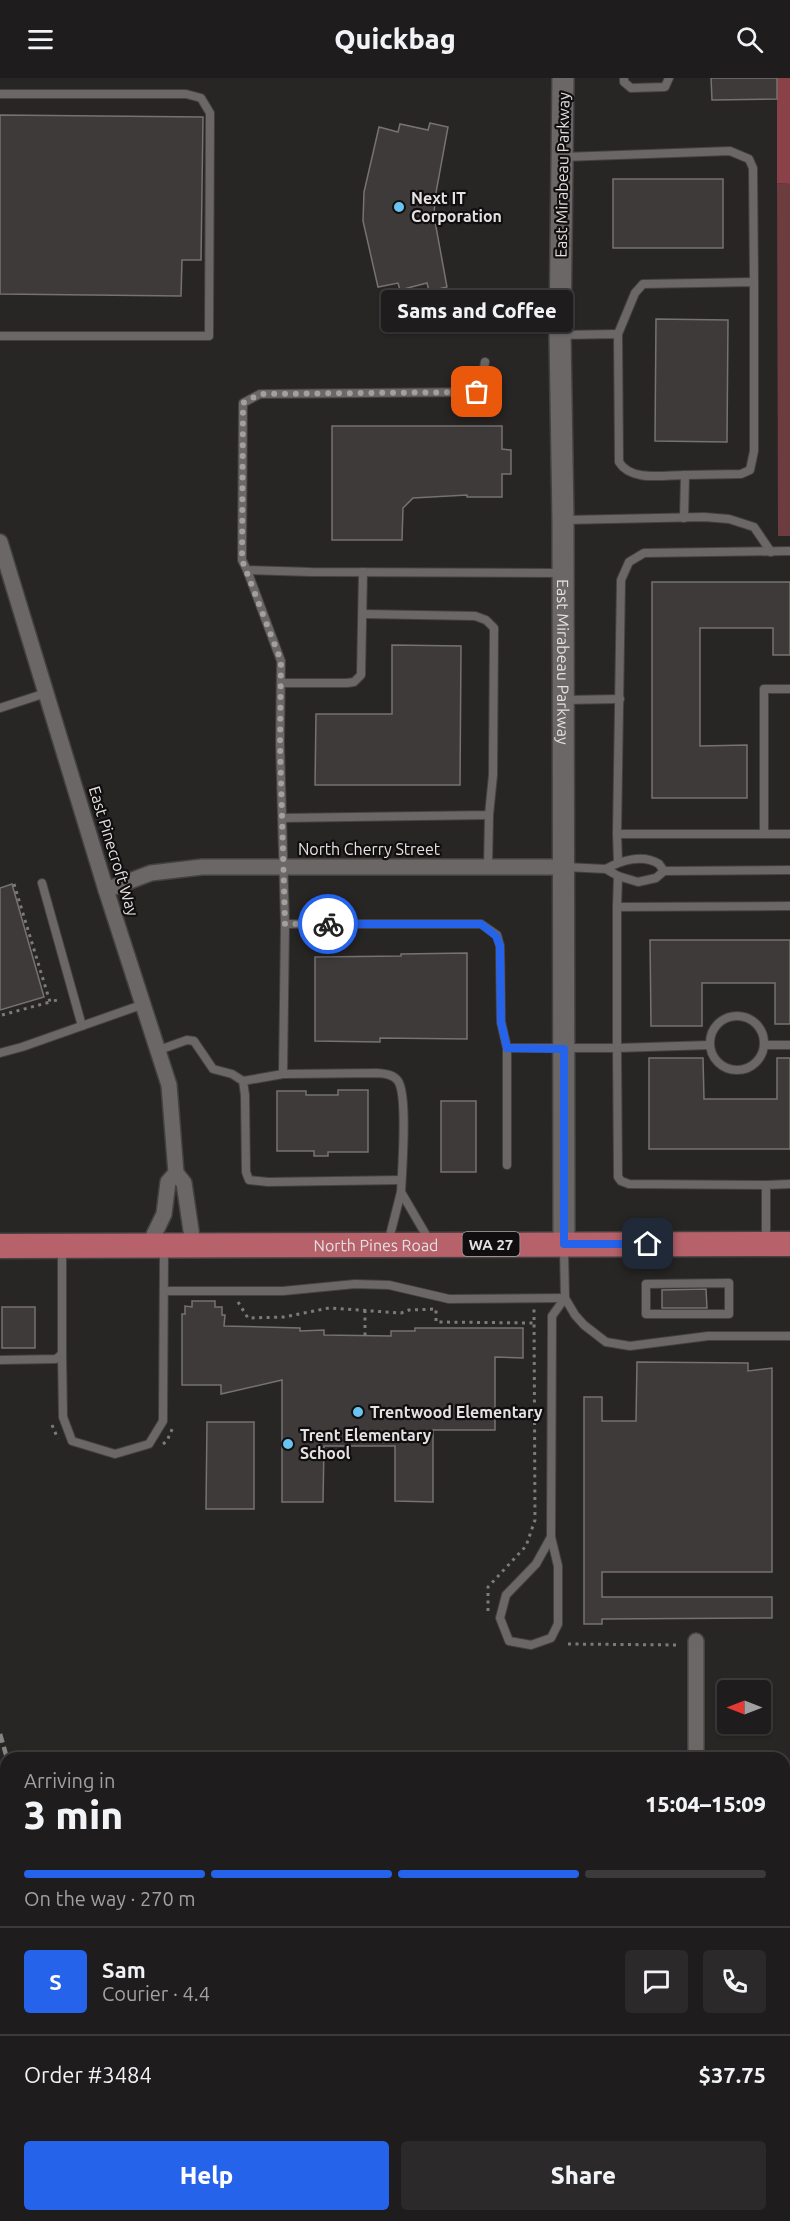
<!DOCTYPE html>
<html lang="en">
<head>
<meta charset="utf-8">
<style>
	body { margin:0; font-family:Ubuntu,sans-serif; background:#2b2929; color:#f1f3f6; height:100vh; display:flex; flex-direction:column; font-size:22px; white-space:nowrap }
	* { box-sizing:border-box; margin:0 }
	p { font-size:20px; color:#a1a1a3 }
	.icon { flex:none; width:33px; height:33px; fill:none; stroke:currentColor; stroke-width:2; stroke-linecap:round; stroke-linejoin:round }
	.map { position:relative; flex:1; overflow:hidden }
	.panel { position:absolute; left:0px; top:1674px; width:790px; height:470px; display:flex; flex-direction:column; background:#1e1c1c; border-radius:18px 18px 0 0; box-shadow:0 2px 4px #0004,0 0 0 2px #3c3a3b }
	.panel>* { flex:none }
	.needle { width:39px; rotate:270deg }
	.controls { position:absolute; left:717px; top:1602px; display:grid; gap:12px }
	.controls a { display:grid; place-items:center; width:54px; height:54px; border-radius:6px; background:#1e1c1c; box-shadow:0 2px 4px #0004,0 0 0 2px #3c3a3b; font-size:30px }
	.pin { position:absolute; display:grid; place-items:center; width:51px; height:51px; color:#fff; margin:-26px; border-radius:12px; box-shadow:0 3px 9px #0006 }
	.courier { position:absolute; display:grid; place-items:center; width:60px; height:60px; margin:-30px; border:4px solid #2563eb; border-radius:50%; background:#fff; color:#222; box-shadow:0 2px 8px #0007 }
	.bubble { position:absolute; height:42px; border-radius:6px; background:#1e1c1c; box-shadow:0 2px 4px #0004,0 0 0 2px #3c3a3b; font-size:20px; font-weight:800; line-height:42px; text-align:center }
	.headline em { font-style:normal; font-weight:800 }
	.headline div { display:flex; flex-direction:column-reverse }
	.headline { display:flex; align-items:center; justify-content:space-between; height:102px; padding:0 24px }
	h1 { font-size:39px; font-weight:800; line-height:45px }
	.bar { display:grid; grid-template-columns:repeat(4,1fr); gap:9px 6px; align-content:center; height:72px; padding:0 24px }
	.bar i { height:8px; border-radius:4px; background:#3c3a3b }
	.bar .active { background:#2563eb }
	.bar p { grid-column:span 4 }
	.line { display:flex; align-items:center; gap:15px; padding:0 24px; border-top:2px solid #3c3a3b }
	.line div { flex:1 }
	.round { display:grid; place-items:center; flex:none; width:63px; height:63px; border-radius:6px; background:#2b2929 }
	.action { display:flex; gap:12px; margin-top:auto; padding:12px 24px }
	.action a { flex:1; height:69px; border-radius:6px; background:#2563eb; color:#fff; font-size:24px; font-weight:800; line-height:69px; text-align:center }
	.action a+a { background:#2b2929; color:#f1f3f6 }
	header { display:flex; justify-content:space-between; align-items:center; height:78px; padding:0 24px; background:#1e1c1c; font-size:27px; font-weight:800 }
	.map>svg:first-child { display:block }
</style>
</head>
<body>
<header><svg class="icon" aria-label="menu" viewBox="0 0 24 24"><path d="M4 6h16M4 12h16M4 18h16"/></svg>Quickbag<svg class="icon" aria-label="search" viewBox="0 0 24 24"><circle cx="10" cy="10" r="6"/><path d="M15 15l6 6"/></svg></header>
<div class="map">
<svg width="790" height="2143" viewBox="0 0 790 2143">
	<rect width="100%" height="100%" fill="#282525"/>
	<polygon fill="#6c3c3f" points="777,105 790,106 790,458 778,458"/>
	<polygon fill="#8a4248" points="777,0 790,0 790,106 777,105"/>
	<g fill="#3e3a3a" stroke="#767272" stroke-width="1.5">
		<polygon points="711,0 777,0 777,21 712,22"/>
		<polygon points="0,37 203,39 201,182 182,182 181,218 0,216"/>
		<polygon points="430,45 448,49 435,120 434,138 447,209 429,213 427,205 400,212 398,205 378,209 363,143 364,114 379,49 398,54 400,46 428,52"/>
		<rect x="613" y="101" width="110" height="69"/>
		<polygon points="656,241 728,242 727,364 655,363"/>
		<polygon points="332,348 502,348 502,371 511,372 511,396 502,396 502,419 467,419 467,417 413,420 403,430 402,462 332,462"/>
		<polygon points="652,504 790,504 790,577 773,577 773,550 700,550 700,668 747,667 747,720 652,720"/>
		<polygon points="392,567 461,568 460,707 315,707 316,636 392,636"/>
		<polygon points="12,806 44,919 0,932 0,810"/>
		<polygon points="650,862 790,862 790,946 775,946 775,905 702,905 702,948 651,948"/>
		<polygon points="467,875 467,961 380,960 380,964 315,963 315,879 401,878 401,876"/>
		<polygon points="649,980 703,980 704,1021 777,1021 777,980 790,980 790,1071 649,1071"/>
		<polygon points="338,1012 368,1012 368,1074 328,1074 328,1078 314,1078 314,1073 277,1073 277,1013 306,1013 306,1017 338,1017"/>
		<rect x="441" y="1023" width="35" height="71"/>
		<polygon points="706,1211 707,1230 662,1230 662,1212"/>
		<polygon points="192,1223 215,1223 215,1229 222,1229 222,1237 225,1237 224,1248 300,1250 300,1253 324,1252 324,1257 391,1258 391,1253 415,1253 415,1250 523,1250 523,1280 495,1279 495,1352 433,1352 433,1424 395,1423 395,1368 324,1368 323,1424 282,1424 282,1302 221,1316 221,1307 182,1307 182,1236 185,1236 185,1228 192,1229"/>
		<rect x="2" y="1229" width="33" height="41"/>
		<polygon points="637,1284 748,1285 748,1293 772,1290 772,1494 602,1494 602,1519 772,1519 772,1540 602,1541 602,1546 584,1546 584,1319 602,1319 602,1343 636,1343"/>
		<polygon points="207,1344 254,1344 254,1431 206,1431"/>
	</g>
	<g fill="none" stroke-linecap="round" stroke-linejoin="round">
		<g stroke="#434141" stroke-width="10">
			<g id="lane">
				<polyline points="624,0 624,4 631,10 665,9 669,0"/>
				<polyline points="0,16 186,16 201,20 210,35 209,258 0,258"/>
				<polyline points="564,79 730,73 749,81 753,90 754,204"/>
				<polyline points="618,256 635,215 643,206 754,204 754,373 750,392 741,396 685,397"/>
				<path d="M561,257L618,256L619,384C631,404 664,397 685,397L684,440"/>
				<polyline points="485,284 482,302 477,314 260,316 243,325 242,482 247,492 311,494 562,495"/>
				<polyline points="565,442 704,439 729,441 754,449 771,474"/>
				<polyline points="790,473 644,475 629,484 621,502 617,756 790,756"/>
				<polyline points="247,492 281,583 280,666 285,846"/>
				<polyline points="281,605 347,605 354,604 361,597 363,494"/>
				<polyline points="564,622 620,621"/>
				<polyline points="0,630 46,615"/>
				<polyline points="282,740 489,737 493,697 494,550 486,542 475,538 363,536"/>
				<polyline points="617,756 618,784"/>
				<polyline points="764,756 764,611 790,611"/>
				<polyline points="488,789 489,737"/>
				<polyline points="565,789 606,791 618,798 638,804 656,800 664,793 790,792"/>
				<path d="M606,791C621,782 643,776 659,786L664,793"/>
				<polyline points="42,805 82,948"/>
				<polyline points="617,829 618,798"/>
				<circle cx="737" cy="965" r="27"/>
				<polyline points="710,967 617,970 618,1099 621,1103 629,1106 766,1107"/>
				<polyline points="765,967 790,967"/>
				<polyline points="507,970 507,1087"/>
				<polyline points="159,972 187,962 194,963 213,991 232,996 243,1003 245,1017 246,1094 249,1102 268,1104 401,1102"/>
				<polyline points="0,975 22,969 144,926"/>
				<polyline points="243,1003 283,996"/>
				<path d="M401,1114C402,1093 408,1017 398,1003C393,996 385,996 377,995L283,996L285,846H481L497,857L500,868L501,944L507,970H617V829L790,828"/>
				<polyline points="766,1164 766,1107 790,1106"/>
				<polyline points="388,1165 401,1114 429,1162"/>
				<polyline points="564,1171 565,1220 575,1237 584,1247 606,1264 630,1268 708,1258 790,1258"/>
				<polygon points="729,1205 729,1236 646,1236 646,1206"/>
				<polyline points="164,1213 283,1213 355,1206 389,1207 449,1221 565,1220"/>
				<polyline points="62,1276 63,1339 72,1363 115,1376 149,1366 163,1343 164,1172"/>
				<polyline points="0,1282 56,1281 62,1276 62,1171"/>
				<polyline points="551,1459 536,1486 506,1517 500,1540 509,1563 531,1567 551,1560 558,1546 558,1488 551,1459 552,1238 565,1220"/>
			</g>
		</g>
		<g stroke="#434141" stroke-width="18">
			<g id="street">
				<polyline points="0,464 106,812 169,1007 176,1095 184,1105 193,1166"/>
				<polyline points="106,812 151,795 202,789 564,789"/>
				<polyline points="149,1167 164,1136 168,1104 176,1095"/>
				<polyline points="696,1563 696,1680"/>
				<polyline points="784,1820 790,1820"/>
				<polyline points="313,2138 316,2143"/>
				<polyline points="696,2138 696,2143"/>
				<polyline points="457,2143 459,2138"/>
			</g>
		</g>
		<g stroke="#434141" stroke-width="24">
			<g id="secondary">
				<path id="s1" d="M563,0L560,257L563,442L564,1166"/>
			</g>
		</g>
		<g stroke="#434141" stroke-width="27">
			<g id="primary">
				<path id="s2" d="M0,1168L790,1166"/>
			</g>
		</g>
		<g stroke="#7d7a7a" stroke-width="3" stroke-dasharray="3 4.5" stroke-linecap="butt">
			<polyline points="14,806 50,924 61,921"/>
			<polyline points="2,937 50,924"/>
			<polyline points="238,1224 248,1240 284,1239 329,1230 401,1235 409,1232 436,1231 436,1244 534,1245"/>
			<polyline points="365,1232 365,1257"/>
			<polyline points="52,1347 58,1361"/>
			<polyline points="163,1366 167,1363 173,1349"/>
			<polyline points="488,1533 488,1509 526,1468 535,1442 534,1230"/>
			<polyline points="568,1566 680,1567"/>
		</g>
		<use href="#lane" stroke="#6b6767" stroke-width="8"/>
		<use href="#street" stroke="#6b6767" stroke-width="15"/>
		<use href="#secondary" stroke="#6b6767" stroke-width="21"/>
		<use href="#primary" stroke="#b7616b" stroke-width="24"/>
		<g stroke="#858282" stroke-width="4.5" stroke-dasharray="9 4.5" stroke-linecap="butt">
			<polyline points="0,1656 7,1680"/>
			<polyline points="0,1881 6,1924"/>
			<polyline points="47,2138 49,2143"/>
			<polyline points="143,2138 145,2143"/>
		</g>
	</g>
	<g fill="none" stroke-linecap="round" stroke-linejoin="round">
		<polyline stroke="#a29f9f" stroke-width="6" stroke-dasharray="0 10.8" points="328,846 285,846 280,666 281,583 242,482 243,325 260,316 477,314"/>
		<polyline stroke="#2563eb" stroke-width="8" points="328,846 481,846 496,858 500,868 501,944 507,970 564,971 564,1166 648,1166"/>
	</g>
	<g fill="#69c4f1" stroke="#100e0e" stroke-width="2">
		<circle cx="399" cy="129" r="6"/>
		<circle cx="358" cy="1334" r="6"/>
		<circle cx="288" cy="1366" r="6"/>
	</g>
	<g text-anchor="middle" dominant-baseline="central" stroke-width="4.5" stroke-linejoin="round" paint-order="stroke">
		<rect fill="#100e0e" stroke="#a4a2a2" stroke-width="1.5" x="462.5" y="1154" width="57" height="24" rx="4.5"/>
		<g font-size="15" font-weight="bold" fill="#e3e1e1">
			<text x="491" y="1166">WA 27</text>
		</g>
		<g font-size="16" fill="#e3e1e1" stroke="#100e0e">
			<text transform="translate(562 97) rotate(-89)">East Mirabeau Parkway</text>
			<text stroke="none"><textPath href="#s1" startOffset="584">East Mirabeau Parkway</textPath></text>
			<text x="369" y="771">North Cherry Street</text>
			<text transform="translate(114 773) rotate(73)">East Pinecroft Way</text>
			<text stroke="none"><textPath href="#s2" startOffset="376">North Pines Road</textPath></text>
		</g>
		<g font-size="16" font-weight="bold" fill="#e3e1e1" stroke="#100e0e" text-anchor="start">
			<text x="411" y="120">Next IT<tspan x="411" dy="18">Corporation</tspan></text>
			<text x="370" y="1334">Trentwood Elementary</text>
			<text x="300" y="1357">Trent Elementary<tspan x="300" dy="18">School</tspan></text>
		</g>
	</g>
</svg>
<div class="controls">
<a><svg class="needle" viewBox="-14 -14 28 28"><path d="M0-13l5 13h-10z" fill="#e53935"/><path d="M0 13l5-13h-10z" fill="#a1a1a3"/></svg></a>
</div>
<div class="pin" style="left:477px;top:314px;background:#ea580c"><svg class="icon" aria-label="bag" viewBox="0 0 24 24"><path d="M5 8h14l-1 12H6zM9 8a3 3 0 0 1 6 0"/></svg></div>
<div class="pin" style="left:648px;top:1166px;background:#1f2937"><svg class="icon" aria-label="home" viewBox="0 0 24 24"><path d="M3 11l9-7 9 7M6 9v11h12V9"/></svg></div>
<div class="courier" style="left:328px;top:846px"><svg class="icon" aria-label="bike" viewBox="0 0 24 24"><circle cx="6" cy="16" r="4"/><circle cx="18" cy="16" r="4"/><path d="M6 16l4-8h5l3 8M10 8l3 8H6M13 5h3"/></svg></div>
<div class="bubble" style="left:381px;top:212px;width:192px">Sams and Coffee</div>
<section class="panel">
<div class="headline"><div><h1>3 min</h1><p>Arriving in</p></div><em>15:04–15:09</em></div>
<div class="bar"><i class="active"></i><i class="active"></i><i class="active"></i><i></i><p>On the way · 270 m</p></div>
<div class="line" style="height:108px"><b class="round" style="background:#2563eb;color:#fff">S</b><div><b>Sam</b><p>Courier · 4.4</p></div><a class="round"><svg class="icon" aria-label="chat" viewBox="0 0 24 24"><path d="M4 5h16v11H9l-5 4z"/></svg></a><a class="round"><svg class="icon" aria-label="phone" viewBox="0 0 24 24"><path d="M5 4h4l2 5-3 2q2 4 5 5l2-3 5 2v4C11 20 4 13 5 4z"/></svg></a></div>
<div class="line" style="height:78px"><div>Order #3484</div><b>$37.75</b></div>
<div class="action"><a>Help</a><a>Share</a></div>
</section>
</div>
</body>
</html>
